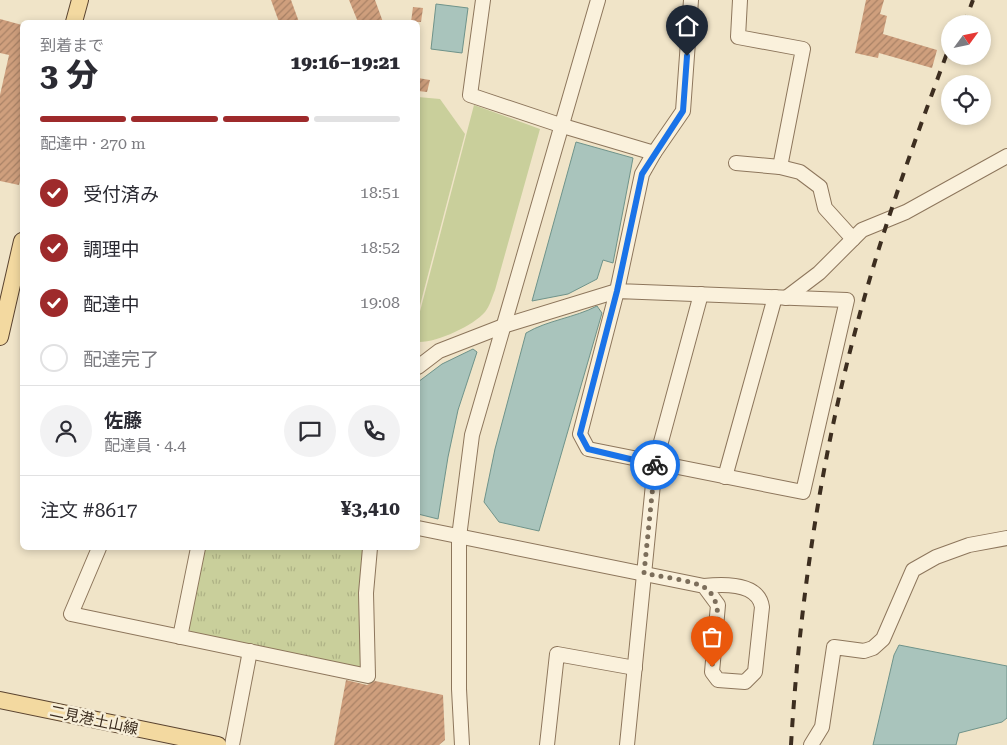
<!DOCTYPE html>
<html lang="ja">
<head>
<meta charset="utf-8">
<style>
	body { margin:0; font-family:"Roboto Serif","Noto Sans JP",serif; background:#f2f2f3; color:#2b2b33; height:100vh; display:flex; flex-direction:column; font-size:19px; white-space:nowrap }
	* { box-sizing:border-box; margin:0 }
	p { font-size:16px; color:#7c7c81 }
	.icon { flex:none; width:28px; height:28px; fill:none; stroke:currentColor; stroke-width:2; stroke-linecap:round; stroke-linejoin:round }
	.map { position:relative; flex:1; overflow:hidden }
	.panel { position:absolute; left:20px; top:20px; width:400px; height:530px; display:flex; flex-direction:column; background:#fff; border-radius:8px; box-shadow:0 2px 8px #0003 }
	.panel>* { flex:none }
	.needle { width:32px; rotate:57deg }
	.controls { position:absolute; left:941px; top:15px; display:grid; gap:10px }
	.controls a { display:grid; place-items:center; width:50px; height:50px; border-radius:50%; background:#fff; box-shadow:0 2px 8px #0003; font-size:25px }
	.pin { position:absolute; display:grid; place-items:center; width:42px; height:42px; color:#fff; margin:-51px -21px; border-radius:50% 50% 50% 0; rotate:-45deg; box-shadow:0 0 5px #0007 }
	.pin .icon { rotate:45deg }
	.courier { position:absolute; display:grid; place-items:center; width:50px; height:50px; margin:-25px; border:4px solid #1a73e8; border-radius:50%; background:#fff; color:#222; box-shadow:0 1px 6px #0007 }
	.summary em { font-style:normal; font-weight:800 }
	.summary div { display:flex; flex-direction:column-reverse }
	.summary { display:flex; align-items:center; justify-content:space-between; height:85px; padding:0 20px }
	h1 { font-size:32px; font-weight:800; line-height:38px }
	.bar { display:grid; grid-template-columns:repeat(4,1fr); gap:8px 5px; align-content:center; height:60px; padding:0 20px }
	.bar i { height:6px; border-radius:4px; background:#e1e1e2 }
	.bar .current { background:#9e2a2b }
	.bar p { grid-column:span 4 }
	.line { display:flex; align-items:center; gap:12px; padding:0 20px; border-top:1px solid #e1e1e2 }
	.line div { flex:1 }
	.round { display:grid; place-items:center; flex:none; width:52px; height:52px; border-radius:26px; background:#f2f2f3 }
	ol { padding:0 20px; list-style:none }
	li { display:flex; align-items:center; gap:15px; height:55px }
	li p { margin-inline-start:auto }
	li .icon { padding:5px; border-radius:50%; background:#9e2a2b; color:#fff; stroke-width:4 }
	li:last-child { color:#7c7c81 }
	li i { width:28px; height:28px; border:2px solid #e1e1e2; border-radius:50% }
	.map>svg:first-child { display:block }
</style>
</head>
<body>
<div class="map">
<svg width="1007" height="745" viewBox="0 0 1007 745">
	<defs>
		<pattern id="park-tufts" width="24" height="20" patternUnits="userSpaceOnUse" patternTransform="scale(1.25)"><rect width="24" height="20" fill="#c9cf9b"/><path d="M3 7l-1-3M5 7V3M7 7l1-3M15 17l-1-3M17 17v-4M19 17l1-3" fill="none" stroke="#aeb285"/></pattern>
		<pattern id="building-hatch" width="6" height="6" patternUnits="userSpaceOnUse" patternTransform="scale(1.25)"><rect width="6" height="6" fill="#cf9f7d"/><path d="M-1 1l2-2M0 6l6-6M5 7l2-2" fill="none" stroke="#a98266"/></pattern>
	</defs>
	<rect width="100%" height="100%" fill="#f0e4c8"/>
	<g fill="#c9cf9b">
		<polygon points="418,97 440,99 465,134 418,313"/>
		<path d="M474,105L540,129L495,290C492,297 490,306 485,312C473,326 436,343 418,342V319Z"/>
	</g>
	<polygon fill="url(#park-tufts)" points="205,548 364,548 362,664 358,668 192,633 188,627"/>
	<g fill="#a9c4bc" stroke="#6f938a">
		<polygon points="436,4 468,8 462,53 431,49"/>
		<polygon points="576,142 633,158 613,263 603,260 597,279 568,294 532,301"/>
		<path d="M597,306L602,313L539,531L499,522L484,502L495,449L526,333C548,320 574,318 597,306Z"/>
		<polygon points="473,349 477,352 458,410 448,457 438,519 418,514 418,382 442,364"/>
		<polygon points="899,645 1007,666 1007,718 1002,722 959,733 956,745 873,745 894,655"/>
	</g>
	<g fill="url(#building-hatch)">
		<polygon points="271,0 291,0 299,22 279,22"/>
		<polygon points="349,0 375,0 383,22 358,22"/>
		<polygon points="866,0 884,0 880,14 887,16 883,34 937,50 932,68 879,53 878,58 855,53"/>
		<polygon points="413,7 423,8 421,22 411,22"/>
		<polygon points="0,19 22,25 22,171 19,185 0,181 0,95 9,55 0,53"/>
		<polygon points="418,78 430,80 427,92 418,91"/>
		<polygon points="346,680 367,685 375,681 443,695 445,740 439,745 334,745"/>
	</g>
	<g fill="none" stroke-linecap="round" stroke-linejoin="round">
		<g stroke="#8d765c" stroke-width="16">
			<g id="minor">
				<polyline points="740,0 738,37 803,49 780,167"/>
				<polyline points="654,153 683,111 691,0"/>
				<polyline points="736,163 780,167 800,172 820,187 825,208 853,239"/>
				<polyline points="786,298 819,273 862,230 906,212 1007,156"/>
				<polyline points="418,367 439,351 506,325 617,291 847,300 803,492 588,449 580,434 617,291 642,174 654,153 563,126 470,95 483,0"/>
				<polyline points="725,477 775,297"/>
				<path d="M418,528L704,586C723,584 758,582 762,607L755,672L745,682L718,680L712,672L718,605L704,586"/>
				<polyline points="99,548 71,614 368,676 366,593 370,548"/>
				<polyline points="180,637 198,548"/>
				<polyline points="232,745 250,651"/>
				<polyline points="462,745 459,689 459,537 472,435 598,0"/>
				<polyline points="547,745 557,654 635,668"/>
				<polyline points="627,745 655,464 701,294"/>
				<polyline points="811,745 822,727 834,647 864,651 873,648 883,639 913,570 936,557 969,545 1007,538"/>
			</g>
		</g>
		<g stroke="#5b4430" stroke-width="18">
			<g id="major">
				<polyline points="74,22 80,0"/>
				<polyline points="0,337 22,241"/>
				<polyline points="0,700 218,745"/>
			</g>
		</g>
		<use href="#minor" stroke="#faf1dc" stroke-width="14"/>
		<use href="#major" stroke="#f3d9a0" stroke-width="16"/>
		<g stroke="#3d2e20" stroke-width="4" stroke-dasharray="9 9" stroke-linecap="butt">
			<polyline points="964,24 973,0"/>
			<path d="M791,745C800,595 823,443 864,299C888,213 919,129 950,45"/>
		</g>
	</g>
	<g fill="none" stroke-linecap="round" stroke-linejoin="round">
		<path stroke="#7c6e5b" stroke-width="5" stroke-dasharray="0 9" d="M655,465L644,573C657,576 694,581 704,587C728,602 714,645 712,667"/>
		<polyline stroke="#1a73e8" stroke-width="6" points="655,465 588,449 580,434 617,291 642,174 683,111 687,56"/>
	</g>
	<g text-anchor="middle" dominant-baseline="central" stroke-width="5" stroke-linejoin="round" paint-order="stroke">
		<g font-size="15" fill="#3d2e20" stroke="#f7eed8">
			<text transform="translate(94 720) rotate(12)">二見港土山線</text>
		</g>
	</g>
</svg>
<div class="controls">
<a><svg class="needle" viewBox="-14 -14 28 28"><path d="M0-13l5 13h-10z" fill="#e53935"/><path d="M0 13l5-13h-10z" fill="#7c7c81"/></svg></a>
<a><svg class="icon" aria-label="locate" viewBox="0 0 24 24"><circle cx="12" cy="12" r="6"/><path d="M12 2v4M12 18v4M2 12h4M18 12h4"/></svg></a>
</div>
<div class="pin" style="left:712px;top:667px;background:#ea580c"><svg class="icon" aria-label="bag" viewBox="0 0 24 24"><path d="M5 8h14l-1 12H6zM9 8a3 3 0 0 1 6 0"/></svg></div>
<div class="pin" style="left:687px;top:56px;background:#1f2937"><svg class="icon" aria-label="home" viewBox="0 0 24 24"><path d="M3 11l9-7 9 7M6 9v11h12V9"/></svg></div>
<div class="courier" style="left:655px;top:465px"><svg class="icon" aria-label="bike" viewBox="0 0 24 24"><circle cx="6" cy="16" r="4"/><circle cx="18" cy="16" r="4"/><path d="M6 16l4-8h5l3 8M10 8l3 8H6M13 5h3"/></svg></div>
<section class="panel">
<div class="summary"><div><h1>3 分</h1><p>到着まで</p></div><em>19:16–19:21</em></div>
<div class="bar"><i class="current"></i><i class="current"></i><i class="current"></i><i></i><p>配達中 · 270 m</p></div>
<ol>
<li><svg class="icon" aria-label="check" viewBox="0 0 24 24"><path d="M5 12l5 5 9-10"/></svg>受付済み<p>18:51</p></li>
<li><svg class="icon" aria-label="check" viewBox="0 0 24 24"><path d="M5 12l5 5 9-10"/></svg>調理中<p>18:52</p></li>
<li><svg class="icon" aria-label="check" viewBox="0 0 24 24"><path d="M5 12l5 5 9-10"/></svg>配達中<p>19:08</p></li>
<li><i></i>配達完了</li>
</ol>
<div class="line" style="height:90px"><a class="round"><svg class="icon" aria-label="person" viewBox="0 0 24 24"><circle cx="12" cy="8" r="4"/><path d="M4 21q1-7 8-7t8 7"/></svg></a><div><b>佐藤</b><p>配達員 · 4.4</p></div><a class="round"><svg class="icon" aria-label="chat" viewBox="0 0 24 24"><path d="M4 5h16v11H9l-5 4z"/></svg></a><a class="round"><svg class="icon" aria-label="phone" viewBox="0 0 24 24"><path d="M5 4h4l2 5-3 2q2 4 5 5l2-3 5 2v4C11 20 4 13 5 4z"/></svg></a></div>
<div class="line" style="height:65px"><div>注文 #8617</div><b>¥3,410</b></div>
</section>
</div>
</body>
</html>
